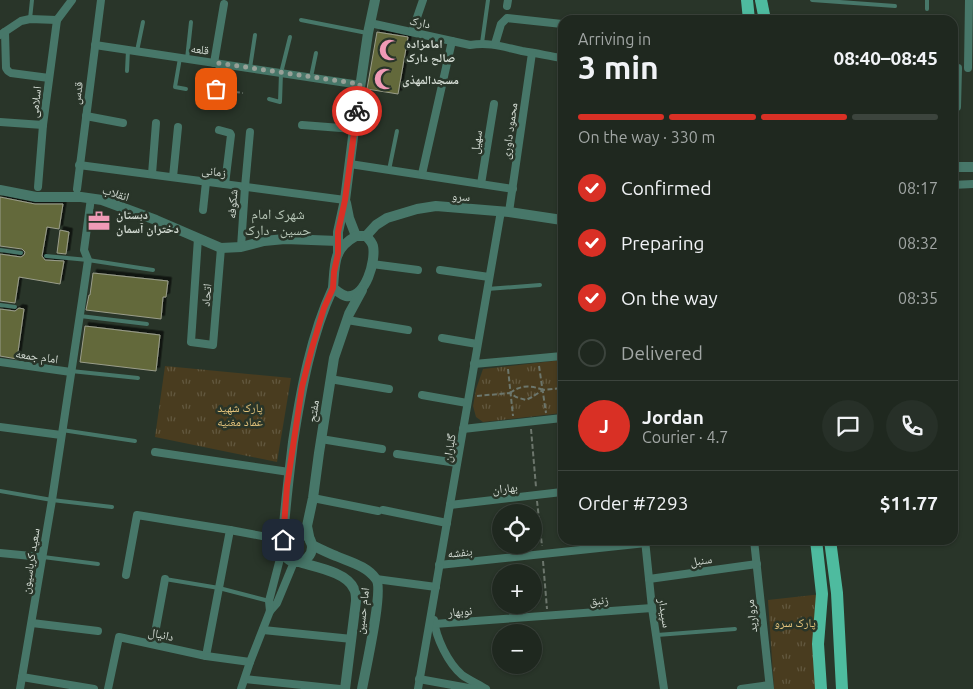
<!DOCTYPE html>
<html lang="en">
<head>
<meta charset="utf-8">
<style>
	body { margin:0; font-family:Ubuntu,"Noto Naskh Arabic",sans-serif; background:#273028; color:#f1f3f6; height:100vh; display:flex; flex-direction:column; font-size:19px; white-space:nowrap }
	* { box-sizing:border-box; margin:0 }
	p { font-size:16px; color:#a1a6a4 }
	.icon { flex:none; width:28px; height:28px; fill:none; stroke:currentColor; stroke-width:2; stroke-linecap:round; stroke-linejoin:round }
	.map { position:relative; flex:1; overflow:hidden }
	.details { position:absolute; left:558px; top:15px; width:400px; height:530px; display:flex; flex-direction:column; background:#1f281f; border-radius:15px; box-shadow:0 1px 4px #0004,0 0 0 1px #3c443d }
	.details>* { flex:none }
	.fabs { position:absolute; left:492px; top:504px; display:grid; gap:10px }
	.fabs a { display:grid; place-items:center; width:50px; height:50px; border-radius:50%; background:#1f281f; box-shadow:0 1px 4px #0004,0 0 0 1px #3c443d; font-size:25px }
	.pin { position:absolute; display:grid; place-items:center; width:42px; height:42px; color:#fff; margin:-21px; border-radius:10px; box-shadow:0 2px 8px #0006 }
	.courier { position:absolute; display:grid; place-items:center; width:50px; height:50px; margin:-25px; border:4px solid #d93025; border-radius:50%; background:#fff; color:#222; box-shadow:0 1px 6px #0007 }
	.head em { font-style:normal; font-weight:700 }
	.head div { display:flex; flex-direction:column-reverse }
	.head { display:flex; align-items:center; justify-content:space-between; height:85px; padding:0 20px }
	h1 { font-size:32px; font-weight:700; line-height:38px }
	.bar { display:grid; grid-template-columns:repeat(4,1fr); gap:8px 5px; align-content:center; height:60px; padding:0 20px }
	.bar i { height:6px; border-radius:4px; background:#3c443d }
	.bar .active { background:#d93025 }
	.bar p { grid-column:span 4 }
	.line { display:flex; align-items:center; gap:12px; padding:0 20px; border-top:1px solid #3c443d }
	.line div { flex:1 }
	.round { display:grid; place-items:center; flex:none; width:52px; height:52px; border-radius:26px; background:#273028 }
	ol { padding:0 20px; list-style:none }
	li { display:flex; align-items:center; gap:15px; height:55px }
	li p { margin-inline-start:auto }
	li .icon { padding:5px; border-radius:50%; background:#d93025; color:#fff; stroke-width:4 }
	li:last-child { color:#a1a6a4 }
	li i { width:28px; height:28px; border:2px solid #3c443d; border-radius:50% }
	.map>svg:first-child { display:block }
</style>
</head>
<body>
<div class="map">
<svg width="973" height="689" viewBox="0 0 973 689">
	<defs>
		<pattern id="park-tufts" width="24" height="20" patternUnits="userSpaceOnUse" patternTransform="scale(1.25)"><rect width="24" height="20" fill="#493c1f"/><path d="M3 7l-1-3M5 7V3M7 7l1-3M15 17l-1-3M17 17v-4M19 17l1-3" fill="none" stroke="#62583f"/></pattern>
		<filter id="shadow"><feDropShadow dx="3.5" dy="-3.5" stdDeviation="0" flood-color="#0009"/></filter>
	</defs>
	<rect width="100%" height="100%" fill="#293529"/>
	<g fill="url(#park-tufts)">
		<polygon points="562,360 562,413 483,422 476,417 473,406 476,389 483,369"/>
		<polygon points="165,366 291,378 277,462 155,437"/>
		<polygon points="822,594 821,689 774,689 768,600"/>
	</g>
	<g fill="#63693a" stroke="#9a9d8b" filter="url(#shadow)">
		<polygon points="377,32 408,37 398,94 367,89"/>
		<polygon points="0,197 35,204 63,204 59,229 47,227 42,256 45,260 64,261 60,284 19,277 15,303 0,301 0,254 21,257 24,255 25,252 22,249 0,246"/>
		<polygon points="60,230 69,232 66,254 57,253"/>
		<polygon points="93,273 168,281 166,297 163,297 161,319 86,310 89,295 90,295"/>
		<polygon points="19,308 24,309 17,359 0,356 0,309 15,311"/>
		<polygon points="85,326 160,335 156,371 80,362"/>
	</g>
	<g fill="none" stroke-linecap="round" stroke-linejoin="round">
		<g stroke="#6c766c" stroke-width="2" stroke-dasharray="5 2.5" stroke-linecap="butt">
			<polyline points="220,90 243,93"/>
			<polyline points="539,366 546,413"/>
			<polyline points="508,369 513,416"/>
			<path d="M510,393C520,385 531,385 543,390"/>
			<polyline points="477,396 510,393 516,397 526,400 532,397 543,390 562,388"/>
			<polyline points="531,429 536,487"/>
			<polyline points="537,501 542,546"/>
			<polyline points="543,561 547,609"/>
		</g>
		<g stroke="#477769" stroke-width="4">
			<polyline points="812,0 895,6"/>
			<polyline points="927,9 927,0"/>
			<polyline points="30,19 32,0"/>
			<polyline points="301,20 367,33"/>
			<polyline points="482,43 488,0"/>
			<polyline points="137,51 143,22"/>
			<polyline points="180,58 175,87 186,89"/>
			<polyline points="187,59 191,22"/>
			<polyline points="250,68 255,35"/>
			<polyline points="127,71 128,50"/>
			<polyline points="311,77 316,53"/>
			<polyline points="215,96 218,63"/>
			<polyline points="269,99 280,102 281,73 290,37"/>
			<polyline points="389,170 397,131"/>
			<polyline points="0,250 21,253"/>
			<polyline points="46,256 88,260 153,270"/>
			<polyline points="487,289 540,285"/>
			<polyline points="0,305 15,307"/>
			<polyline points="80,316 147,324"/>
			<polyline points="71,371 138,378"/>
			<polyline points="62,430 135,441"/>
			<polyline points="0,491 52,500 112,507"/>
			<polyline points="43,557 98,564"/>
			<polyline points="165,579 219,588 269,601"/>
			<polyline points="657,635 735,629"/>
		</g>
		<g stroke="#477769" stroke-width="8">
			<polyline points="507,6 508,0"/>
			<path d="M370,23L470,45C491,42 503,47 522,51C536,53 549,56 562,58"/>
			<polyline points="5,32 6,68 8,71 11,73 49,78"/>
			<polyline points="412,32 423,0"/>
			<polyline points="0,35 21,21 30,19 57,20 72,0"/>
			<polyline points="495,44 501,24 507,18 562,24"/>
			<polyline points="95,45 360,85"/>
			<polyline points="214,63 224,4"/>
			<polyline points="968,68 969,0"/>
			<polyline points="957,107 958,68"/>
			<polyline points="86,116 123,123"/>
			<polyline points="0,122 43,125"/>
			<polyline points="302,125 354,129"/>
			<polyline points="219,130 230,133 231,135 225,184"/>
			<polyline points="350,164 513,189"/>
			<polyline points="79,165 345,200"/>
			<polyline points="152,174 156,123"/>
			<polyline points="422,174 452,41"/>
			<polyline points="173,177 178,127"/>
			<polyline points="481,184 494,104"/>
			<polyline points="952,185 973,184"/>
			<polyline points="38,187 43,125 57,20"/>
			<polyline points="77,189 101,0"/>
			<polyline points="203,210 206,182"/>
			<polyline points="509,212 532,53"/>
			<polyline points="198,238 191,342 213,345 221,248"/>
			<polyline points="241,247 245,187 250,132"/>
			<polyline points="372,264 418,270"/>
			<polyline points="440,270 489,277"/>
			<polyline points="347,320 408,330"/>
			<polyline points="442,338 477,344"/>
			<polyline points="0,362 71,372"/>
			<polyline points="474,364 562,356"/>
			<polyline points="330,379 389,389"/>
			<polyline points="422,395 467,403"/>
			<polyline points="0,427 61,435"/>
			<polyline points="463,429 562,418"/>
			<polyline points="321,439 382,449"/>
			<polyline points="155,452 289,472"/>
			<polyline points="397,454 457,463"/>
			<polyline points="313,498 378,511"/>
			<polyline points="450,505 562,492"/>
			<polyline points="383,510 447,523"/>
			<polyline points="645,540 652,608 664,689"/>
			<polyline points="754,540 770,689"/>
			<polyline points="0,553 42,557"/>
			<polyline points="439,565 646,543"/>
			<polyline points="126,575 137,515 230,530"/>
			<polyline points="376,579 436,587"/>
			<polyline points="649,579 757,564"/>
			<polyline points="270,611 277,603 294,562"/>
			<path d="M434,620C436,638 448,663 462,675C469,680 478,684 486,689"/>
			<polyline points="32,623 98,631"/>
			<polyline points="434,624 652,608"/>
			<polyline points="263,630 352,639"/>
			<polyline points="153,644 165,579"/>
			<polyline points="206,656 230,530 283,540"/>
			<polyline points="22,677 94,689"/>
			<polyline points="245,679 340,689"/>
			<polyline points="419,679 474,689"/>
			<polyline points="20,689 52,500 82,301 88,260 84,250 91,198"/>
			<polyline points="108,689 119,637 206,656 250,662"/>
			<polyline points="241,689 250,662 270,611 269,601 282,551"/>
			<polyline points="418,689 501,211"/>
			<polyline points="741,689 769,685"/>
		</g>
		<g stroke="#477769" stroke-width="10">
			<polyline points="952,167 973,167"/>
			<polyline points="0,190 36,197 81,197 102,200 156,220 221,248 241,247 264,241 285,239 338,241"/>
			<polyline points="346,203 349,218 356,236"/>
			<path d="M356,236H366C369,239 372,242 373,246C376,260 366,299 346,296C341,295 337,291 333,288C335,263 333,249 356,236Z"/>
			<polyline points="366,236 376,225 387,218 417,209 436,206 509,212 562,220"/>
			<polyline points="338,254 338,232 345,200 354,129 368,33 375,0"/>
			<circle cx="297" cy="547" r="15"/>
			<path d="M283,540C285,507 289,475 293,442C301,390 311,335 333,288"/>
			<polyline points="310,541 307,526 313,498 319,453 334,358 349,314 362,290"/>
			<path d="M312,545C320,549 328,553 336,556C350,562 367,566 376,579C384,589 365,672 362,689"/>
			<path d="M299,562C315,567 347,572 354,589C356,592 356,597 356,601L345,689"/>
		</g>
		<g stroke="#4ebb9f" stroke-width="12">
			<polyline points="747,0 749,20"/>
			<polyline points="761,0 765,20"/>
			<polyline points="816,540 822,594 818,644 821,689"/>
			<polyline points="830,540 837,593 842,689"/>
		</g>
	</g>
	<g fill="none" stroke-linecap="round" stroke-linejoin="round">
		<polyline stroke="#98a198" stroke-width="5" stroke-dasharray="0 9" points="216,89 218,63 360,84 357,111"/>
		<polyline stroke="#d93025" stroke-width="6" points="283,540 287,486 302,387 312,348 324,308 333,288 334,272 338,254 338,232 345,200 357,111"/>
	</g>
	<defs>
		<g id="mosque-bare" transform="scale(1.725)"><path d="M3.5-4.9A6 6 0 1 0 3.5 4.9A5 5 0 1 1 3.5-4.9Z" fill="#f09ab6" stroke="#293529" stroke-width="2.5" paint-order="stroke"/></g>
		<g id="office-bare" transform="scale(1.725)"><path d="M-6-3h4V-5.5h4V-3h4V5H-6ZM-1-4.5V-3h2v-1.5ZM-6 0V1H6V0Z" fill="#f09ab6" stroke="#293529" stroke-width="2.5" paint-order="stroke"/></g>
	</defs>
	<g fill-rule="evenodd">
		<use href="#mosque-bare" x="390" y="50"/>
		<use href="#mosque-bare" x="385" y="79"/>
		<use href="#office-bare" x="99" y="221"/>
	</g>
	<g text-anchor="middle" dominant-baseline="central" stroke-width="5" stroke-linejoin="round" paint-order="stroke">
		<g font-size="12" fill="#d3dbd3" stroke="#293529">
			<text transform="translate(420 22) rotate(12)">دارک</text>
			<text transform="translate(200 49) rotate(8)">قلعه</text>
			<text transform="translate(77 93) rotate(-82)">قدس</text>
			<text transform="translate(35 102) rotate(-83)">اسلامی</text>
			<text transform="translate(509 131) rotate(-82)">محمود داوری</text>
			<text transform="translate(476 142) rotate(-81)">سهیل</text>
			<text transform="translate(214 171) rotate(8)">زمانی</text>
			<text transform="translate(116 193) rotate(17)">انقلاب</text>
			<text transform="translate(461 196) rotate(5)">سرو</text>
			<text transform="translate(232 204) rotate(-86)">شکوفه</text>
			<text transform="translate(206 295) rotate(-85)">اتحاد</text>
			<text transform="translate(37 356) rotate(8)">امام جمعه</text>
			<text transform="translate(313 411) rotate(-81)">مفتح</text>
			<text transform="translate(449 448) rotate(-80)">گلباران</text>
			<text transform="translate(505 488) rotate(-6)">بهاران</text>
			<text transform="translate(460 552) rotate(-6)">بنفشه</text>
			<text transform="translate(701 560) rotate(-8)">سنبل</text>
			<text transform="translate(30 561) rotate(-81)">سعید کرباسیون</text>
			<text transform="translate(599 600) rotate(-4)">زنبق</text>
			<text transform="translate(362 611) rotate(-83)">امام حسین</text>
			<text transform="translate(460 611) rotate(-5)">نوبهار</text>
			<text transform="translate(665 613) rotate(81)">سپیدار</text>
			<text transform="translate(751 616) rotate(-96)">مروارید</text>
			<text transform="translate(161 634) rotate(12)">دانیال</text>
		</g>
		<g font-size="12" font-weight="bold" fill="#d3dbd3" stroke="#293529" text-anchor="start">
			<text x="406" y="43">امامزاده<tspan x="406" dy="14">صالح دارک</tspan></text>
			<text x="402" y="79">مسجدالمهذی</text>
			<text x="116" y="214">دبستان<tspan x="116" dy="14">دختران آسمان</tspan></text>
		</g>
		<g font-size="12" fill="#e3c37b" stroke="#293529">
			<text x="240" y="407">پارک شهید<tspan x="240" dy="14">عماد مغنیه</tspan></text>
			<text x="795" y="622">پارک سرو</text>
		</g>
		<g font-size="14" fill="#b5c4b5" stroke="#293529">
			<text x="278" y="214">شهرک امام<tspan x="278" dy="16">حسین - دارک</tspan></text>
		</g>
	</g>
</svg>
<div class="fabs">
<a><svg class="icon" aria-label="locate" viewBox="0 0 24 24"><circle cx="12" cy="12" r="6"/><path d="M12 2v4M12 18v4M2 12h4M18 12h4"/></svg></a>
<a>+</a>
<a>−</a>
</div>
<div class="pin" style="left:216px;top:89px;background:#ea580c"><svg class="icon" aria-label="bag" viewBox="0 0 24 24"><path d="M5 8h14l-1 12H6zM9 8a3 3 0 0 1 6 0"/></svg></div>
<div class="pin" style="left:283px;top:540px;background:#1f2937"><svg class="icon" aria-label="home" viewBox="0 0 24 24"><path d="M3 11l9-7 9 7M6 9v11h12V9"/></svg></div>
<div class="courier" style="left:357px;top:111px"><svg class="icon" aria-label="bike" viewBox="0 0 24 24"><circle cx="6" cy="16" r="4"/><circle cx="18" cy="16" r="4"/><path d="M6 16l4-8h5l3 8M10 8l3 8H6M13 5h3"/></svg></div>
<section class="details">
<div class="head"><div><h1>3 min</h1><p>Arriving in</p></div><em>08:40–08:45</em></div>
<div class="bar"><i class="active"></i><i class="active"></i><i class="active"></i><i></i><p>On the way · 330 m</p></div>
<ol>
<li><svg class="icon" aria-label="check" viewBox="0 0 24 24"><path d="M5 12l5 5 9-10"/></svg>Confirmed<p>08:17</p></li>
<li><svg class="icon" aria-label="check" viewBox="0 0 24 24"><path d="M5 12l5 5 9-10"/></svg>Preparing<p>08:32</p></li>
<li><svg class="icon" aria-label="check" viewBox="0 0 24 24"><path d="M5 12l5 5 9-10"/></svg>On the way<p>08:35</p></li>
<li><i></i>Delivered</li>
</ol>
<div class="line" style="height:90px"><b class="round" style="background:#d93025;color:#fff">J</b><div><b>Jordan</b><p>Courier · 4.7</p></div><a class="round"><svg class="icon" aria-label="chat" viewBox="0 0 24 24"><path d="M4 5h16v11H9l-5 4z"/></svg></a><a class="round"><svg class="icon" aria-label="phone" viewBox="0 0 24 24"><path d="M5 4h4l2 5-3 2q2 4 5 5l2-3 5 2v4C11 20 4 13 5 4z"/></svg></a></div>
<div class="line" style="height:65px"><div>Order #7293</div><b>$11.77</b></div>
</section>
</div>
</body>
</html>
